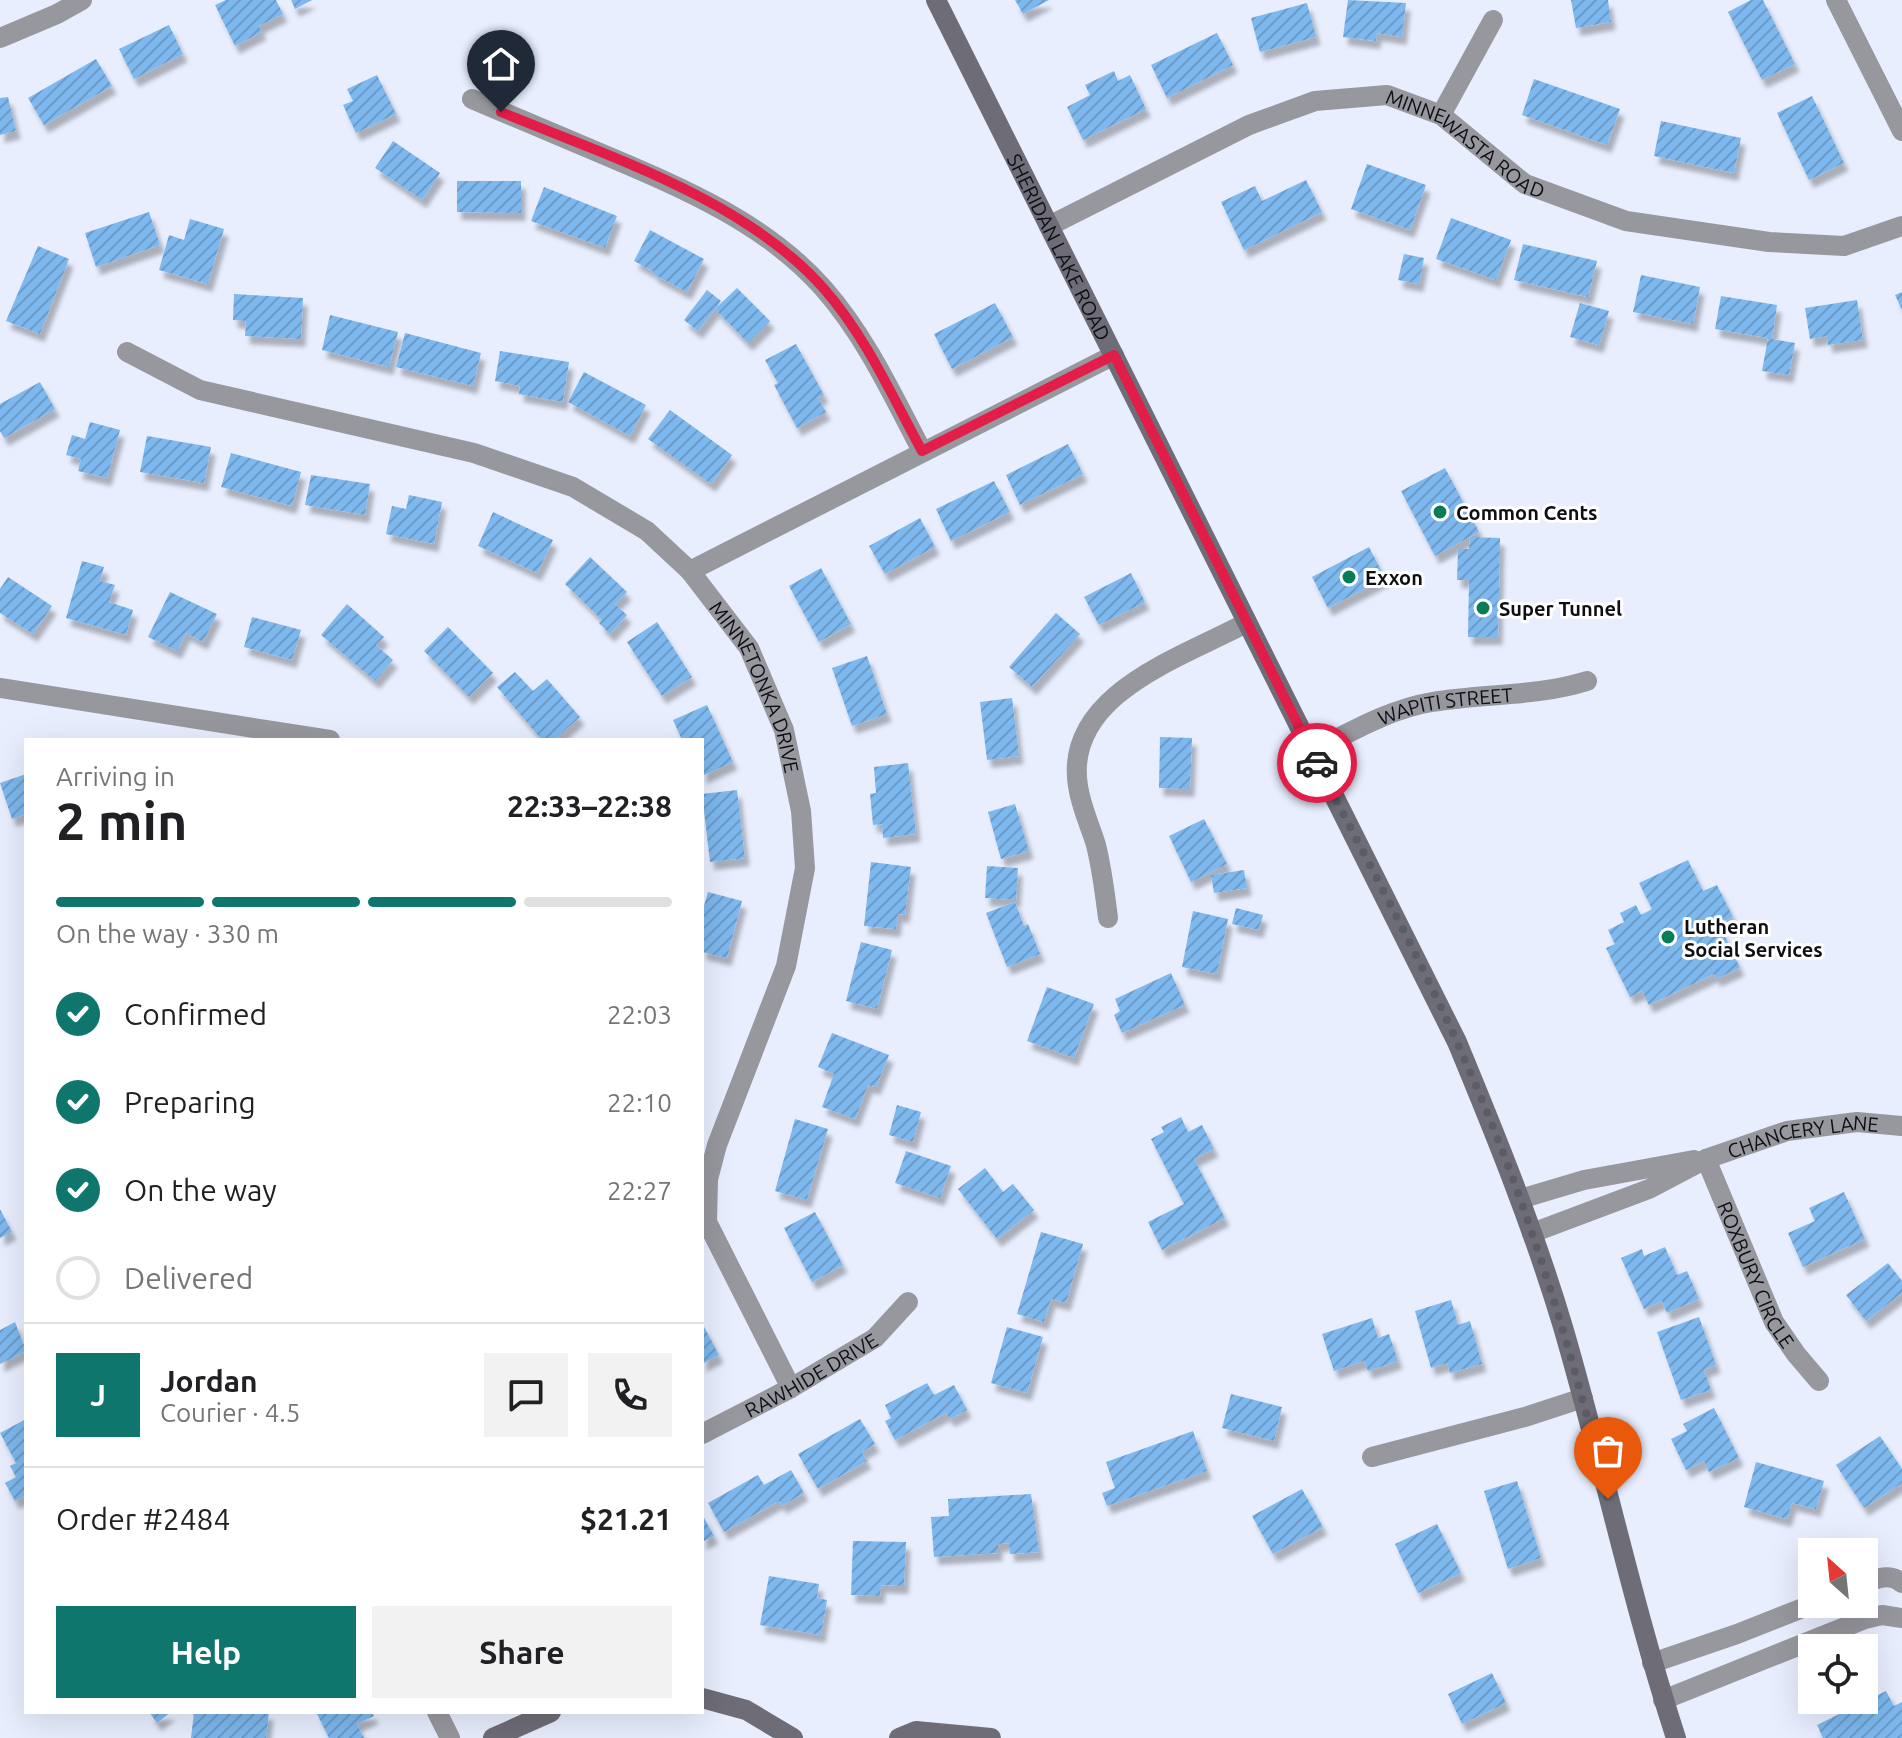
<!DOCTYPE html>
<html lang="en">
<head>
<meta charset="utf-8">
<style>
	body { margin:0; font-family:Ubuntu,sans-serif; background:#f2f2f2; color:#202124; height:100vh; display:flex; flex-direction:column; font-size:30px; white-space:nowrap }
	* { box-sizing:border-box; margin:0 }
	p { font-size:26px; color:#757577 }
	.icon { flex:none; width:44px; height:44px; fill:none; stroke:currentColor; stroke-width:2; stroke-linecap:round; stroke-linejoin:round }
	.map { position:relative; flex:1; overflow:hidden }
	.panel { position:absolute; left:24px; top:738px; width:680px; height:976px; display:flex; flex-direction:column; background:#fff; border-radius:0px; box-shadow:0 8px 32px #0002 }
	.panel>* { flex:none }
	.needle { width:52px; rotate:333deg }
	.tools { position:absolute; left:1798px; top:1538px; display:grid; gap:16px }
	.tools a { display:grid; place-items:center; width:80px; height:80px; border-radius:0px; background:#fff; box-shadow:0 8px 32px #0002; font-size:40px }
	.pin { position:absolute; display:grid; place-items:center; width:68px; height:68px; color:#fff; margin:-82px -34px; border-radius:50% 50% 50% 0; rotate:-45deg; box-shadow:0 0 8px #0007 }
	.pin .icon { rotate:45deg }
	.courier { position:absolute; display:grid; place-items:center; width:80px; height:80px; margin:-40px; border:6px solid #e11d48; border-radius:50%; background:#fff; color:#222; box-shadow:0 2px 10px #0007 }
	.overview em { font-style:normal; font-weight:600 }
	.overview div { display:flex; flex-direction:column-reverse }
	.overview { display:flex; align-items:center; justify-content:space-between; height:136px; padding:0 32px }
	h1 { font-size:52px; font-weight:600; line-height:60px }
	.bar { display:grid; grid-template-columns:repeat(4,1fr); gap:12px 8px; align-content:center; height:96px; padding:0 32px }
	.bar i { height:10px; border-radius:6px; background:#e0e0e0 }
	.bar .selected { background:#0f766e }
	.bar p { grid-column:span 4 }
	.line { display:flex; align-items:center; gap:20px; padding:0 32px; border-top:2px solid #e0e0e0 }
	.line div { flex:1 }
	.round { display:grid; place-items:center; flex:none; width:84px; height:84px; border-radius:0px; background:#f2f2f2 }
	ol { padding:0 32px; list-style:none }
	li { display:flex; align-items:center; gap:24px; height:88px }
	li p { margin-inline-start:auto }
	li .icon { padding:8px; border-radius:50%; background:#0f766e; color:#fff; stroke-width:4 }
	li:last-child { color:#757577 }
	li i { width:44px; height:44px; border:4px solid #e0e0e0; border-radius:50% }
	.cta { display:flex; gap:16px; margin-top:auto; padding:16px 32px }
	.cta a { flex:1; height:92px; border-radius:0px; background:#0f766e; color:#fff; font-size:32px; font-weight:600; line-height:92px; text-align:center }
	.cta a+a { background:#f2f2f2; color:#202124 }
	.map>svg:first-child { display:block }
</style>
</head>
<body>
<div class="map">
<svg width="1902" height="1738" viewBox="0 0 1902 1738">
	<defs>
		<pattern id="building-hatch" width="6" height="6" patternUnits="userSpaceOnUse" patternTransform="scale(2)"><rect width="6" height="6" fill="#7db8ee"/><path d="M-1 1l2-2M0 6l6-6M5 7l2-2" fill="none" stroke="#6b9dcb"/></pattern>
		<filter id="shadow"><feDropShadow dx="4.5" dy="8" stdDeviation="2" flood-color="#0004"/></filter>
	</defs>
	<rect width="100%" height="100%" fill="#e8eefe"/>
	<g fill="url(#building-hatch)" filter="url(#shadow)">
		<polygon points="226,0 276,0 283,14 259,26 262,32 235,46 215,5"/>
		<polygon points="291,0 312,0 295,9"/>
		<polygon points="1015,0 1049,0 1023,14"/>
		<polygon points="1348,0 1406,3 1402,37 1377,33 1376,41 1343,37"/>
		<polygon points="1571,0 1608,0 1611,22 1576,28"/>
		<polygon points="1751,0 1763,0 1795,64 1762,80 1728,12"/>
		<polygon points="1307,3 1316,37 1260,52 1251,18"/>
		<polygon points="169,25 183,54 134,79 119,49"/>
		<polygon points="1217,33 1233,65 1167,98 1151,65"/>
		<polygon points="96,59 112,86 44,125 28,98"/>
		<polygon points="1114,71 1118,81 1130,75 1146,109 1083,140 1067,107 1090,95 1085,85"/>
		<polygon points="377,75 396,114 356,133 343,105 353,101 347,89"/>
		<polygon points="1534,79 1620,109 1607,145 1522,115"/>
		<polygon points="1812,96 1844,163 1809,180 1777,113"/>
		<polygon points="8,97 16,131 0,135 0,98"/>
		<polygon points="1661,121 1741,138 1734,173 1654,156"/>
		<polygon points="393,141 440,173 422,200 375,168"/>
		<polygon points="1367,164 1426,185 1410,230 1351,209"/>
		<polygon points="1306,180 1322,212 1244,250 1221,202 1255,186 1262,201"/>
		<polygon points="457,181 521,181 521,213 457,212"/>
		<polygon points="544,187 617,216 605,248 531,221"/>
		<polygon points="149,212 160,245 96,267 85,233"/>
		<polygon points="1451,218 1511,240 1496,280 1436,259"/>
		<polygon points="190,219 224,229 208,284 159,270 169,235 184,240"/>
		<polygon points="650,230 704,259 687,292 653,274 654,272 634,261"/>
		<polygon points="1523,244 1597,261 1588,297 1514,280"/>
		<polygon points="38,246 69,259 40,334 6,321"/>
		<polygon points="1404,254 1424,258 1419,284 1398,280"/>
		<polygon points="1641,275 1700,287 1693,324 1633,312"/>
		<polygon points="737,288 770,321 748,343 715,309"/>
		<polygon points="707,290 721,301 698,331 684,320"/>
		<polygon points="1902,292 1902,310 1895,295"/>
		<polygon points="234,294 303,298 301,339 245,336 246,321 233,320"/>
		<polygon points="1721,296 1777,305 1772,339 1795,343 1789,375 1762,371 1768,338 1715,329"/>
		<polygon points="1857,300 1863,340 1828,345 1827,336 1810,339 1805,308"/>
		<polygon points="995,303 1013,337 952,369 934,334"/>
		<polygon points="1580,303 1609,311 1599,345 1570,337"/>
		<polygon points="330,315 398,332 389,367 322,350"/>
		<polygon points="405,333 481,353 473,386 396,367"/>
		<polygon points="796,344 824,395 818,398 826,412 797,428 774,385 778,383 765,360"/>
		<polygon points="500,351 569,362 563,402 519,394 520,386 495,381"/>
		<polygon points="584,372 646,405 630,436 568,402"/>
		<polygon points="40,382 55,409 4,438 0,431 0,404"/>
		<polygon points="670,410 732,455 711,484 648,439"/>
		<polygon points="90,422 120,430 107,478 78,471 81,459 66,455 72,435 85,439"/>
		<polygon points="147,436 211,447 204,483 140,472"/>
		<polygon points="1068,444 1083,474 1020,505 1006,475"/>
		<polygon points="231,453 301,472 292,506 221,487"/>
		<polygon points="1445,468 1479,532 1435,556 1401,491"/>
		<polygon points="311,475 370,484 365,515 305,505"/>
		<polygon points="994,481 1010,512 951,541 936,509"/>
		<polygon points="409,495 442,502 434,544 386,534 392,506 406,509"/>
		<polygon points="493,512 553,540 537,573 478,546"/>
		<polygon points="920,518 935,547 885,574 869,546"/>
		<polygon points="1470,537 1500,538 1498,637 1468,637 1469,580 1457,580 1458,549 1469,549"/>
		<polygon points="1369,547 1385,578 1328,608 1312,577"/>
		<polygon points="590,557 627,592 615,604 627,615 610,634 599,623 602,620 565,584"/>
		<polygon points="82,561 104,567 100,581 115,585 109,602 133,610 126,635 66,618"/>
		<polygon points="821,568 851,624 819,642 789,586"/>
		<polygon points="1131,573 1145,602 1099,625 1084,597"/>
		<polygon points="8,577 52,606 33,634 0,613 0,589"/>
		<polygon points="170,592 217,614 203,642 186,633 177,651 148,637"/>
		<polygon points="347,604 384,637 376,645 393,660 375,681 321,635"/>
		<polygon points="1056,613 1080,634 1032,687 1009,667"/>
		<polygon points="252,617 301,630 292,660 244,647"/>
		<polygon points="657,622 692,677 662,696 627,642"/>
		<polygon points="448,627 493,673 469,697 424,651"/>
		<polygon points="867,656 887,714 852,726 832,668"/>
		<polygon points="515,672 533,691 547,679 580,717 554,740 542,740 497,687"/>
		<polygon points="1012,698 1019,756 987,760 980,702"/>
		<polygon points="707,705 733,762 702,776 702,740 682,740 673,720"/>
		<polygon points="1160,737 1192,738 1190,789 1159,788"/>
		<polygon points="908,763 916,834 883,838 882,824 873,825 870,794 876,793 874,767"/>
		<polygon points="26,774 26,814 12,819 0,783"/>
		<polygon points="737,790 745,858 710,862 702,794"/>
		<polygon points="1015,804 1029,851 1001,859 988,812"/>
		<polygon points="1204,819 1227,864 1191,882 1169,836"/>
		<polygon points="1688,860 1703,891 1717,885 1733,917 1719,924 1740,968 1716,979 1714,974 1649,1005 1642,991 1630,997 1606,948 1615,944 1608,930 1624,922 1620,913 1636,905 1641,915 1652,909 1639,883"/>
		<polygon points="871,862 911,867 905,915 898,914 896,929 864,926"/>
		<polygon points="987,866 1018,868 1016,900 985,898"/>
		<polygon points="1244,870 1247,888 1214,893 1211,875"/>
		<polygon points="708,892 742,901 727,958 702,952 702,913"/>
		<polygon points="1015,902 1024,926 1028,924 1040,954 1007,967 986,913"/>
		<polygon points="1236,908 1263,915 1259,930 1232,924"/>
		<polygon points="1193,911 1228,919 1217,974 1182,967"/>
		<polygon points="861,942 892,950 877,1009 846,1001"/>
		<polygon points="1171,973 1185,1005 1122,1033 1114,1015 1120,1011 1115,999"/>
		<polygon points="1047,987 1094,1004 1074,1058 1027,1041"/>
		<polygon points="832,1033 889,1055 876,1087 868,1085 855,1119 822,1107 834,1074 818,1067"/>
		<polygon points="897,1105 921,1112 913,1142 889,1135"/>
		<polygon points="1181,1117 1188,1132 1202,1125 1214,1149 1194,1159 1225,1218 1162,1250 1148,1222 1184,1204 1151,1139 1164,1132 1161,1127"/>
		<polygon points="795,1119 828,1129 807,1200 775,1191"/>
		<polygon points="906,1151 951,1166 940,1198 895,1183"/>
		<polygon points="985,1168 1003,1192 1013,1184 1034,1210 997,1239 958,1189"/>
		<polygon points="1844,1192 1865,1239 1803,1267 1788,1233 1815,1221 1809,1208"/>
		<polygon points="0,1209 12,1232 0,1238"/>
		<polygon points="815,1212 843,1265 812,1282 784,1228"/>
		<polygon points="1041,1232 1083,1244 1066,1303 1051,1299 1044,1322 1017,1314"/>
		<polygon points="1665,1247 1677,1275 1687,1271 1699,1299 1667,1313 1662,1301 1644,1309 1621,1258 1642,1249 1644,1256"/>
		<polygon points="1888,1263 1902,1281 1902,1293 1866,1321 1846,1295"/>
		<polygon points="1451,1300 1458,1325 1470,1321 1482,1364 1450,1373 1447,1363 1431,1368 1415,1311"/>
		<polygon points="1699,1317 1716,1365 1704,1370 1711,1390 1681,1400 1657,1332"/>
		<polygon points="1372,1318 1378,1338 1389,1334 1398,1361 1368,1371 1364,1361 1334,1371 1322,1334"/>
		<polygon points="15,1322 26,1351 0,1364 0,1330"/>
		<polygon points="702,1323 719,1355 702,1364"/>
		<polygon points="1007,1327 1043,1337 1027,1393 991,1383"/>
		<polygon points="927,1383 934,1395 954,1385 967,1410 950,1419 946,1413 895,1440 885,1421 891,1418 885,1405"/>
		<polygon points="1231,1394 1282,1407 1274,1441 1222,1428"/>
		<polygon points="1714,1408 1739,1458 1709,1472 1704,1461 1686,1470 1671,1439 1687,1431 1683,1424"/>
		<polygon points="26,1419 26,1495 15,1501 5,1483 16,1477 10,1466 16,1463 0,1433"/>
		<polygon points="860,1419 875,1444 862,1452 867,1461 818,1489 798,1454"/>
		<polygon points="1193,1431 1207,1471 1107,1506 1102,1493 1115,1488 1106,1462"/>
		<polygon points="1880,1436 1902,1469 1902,1483 1864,1508 1836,1465"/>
		<polygon points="1756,1462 1824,1481 1816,1509 1792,1503 1787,1519 1744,1507"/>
		<polygon points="791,1470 804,1493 782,1506 779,1501 724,1532 708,1503 758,1475 764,1485"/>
		<polygon points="1517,1481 1541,1558 1508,1569 1484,1491"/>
		<polygon points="1302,1489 1323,1527 1273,1554 1252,1516"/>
		<polygon points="1031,1494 1039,1552 1010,1554 1009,1543 998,1544 998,1553 934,1557 931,1517 949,1516 948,1499"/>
		<polygon points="702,1514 714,1536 702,1542"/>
		<polygon points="1437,1524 1461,1573 1418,1593 1395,1544"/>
		<polygon points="853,1541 906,1542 904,1586 881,1585 880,1596 851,1595"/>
		<polygon points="769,1576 819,1584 817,1598 827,1600 821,1635 760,1625"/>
		<polygon points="1492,1673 1506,1703 1462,1724 1448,1694"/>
		<polygon points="1886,1691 1894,1706 1902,1702 1902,1738 1823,1738 1817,1725"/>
		<polygon points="149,1712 171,1712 157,1723"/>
		<polygon points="194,1712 269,1712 266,1738 191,1738"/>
		<polygon points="316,1712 372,1712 374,1716 357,1724 364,1738 329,1738"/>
	</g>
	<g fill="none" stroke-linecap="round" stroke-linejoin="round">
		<g stroke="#97979e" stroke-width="20">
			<polyline points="1836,0 1902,131"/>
			<polyline points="0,38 57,14 82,0"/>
			<path d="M472,99C517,118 562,137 607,156C685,189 767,224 824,289C866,337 893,396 922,451"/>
			<polyline points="1441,115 1493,20"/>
			<path id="s1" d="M1049,226L1249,125L1315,101L1387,95L1441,115L1525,184L1626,221L1769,242L1844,246L1902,226"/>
			<path id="s2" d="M127,352L200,390L474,453L573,487L647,531L690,571L749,648L784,730L801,811L805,868L786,966L717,1145L708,1179L707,1222L791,1388"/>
			<polyline points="690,571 1114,355"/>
			<polyline points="0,688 330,740"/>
			<path id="s3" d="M1311,752C1349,733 1389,709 1432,702C1484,693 1536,697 1587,681"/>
			<path d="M1108,918C1105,894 1102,869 1096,845C1090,825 1081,807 1078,786C1063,694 1183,657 1246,623"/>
			<path id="s4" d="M1706,1159L1774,1322L1796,1354L1819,1381"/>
			<polyline points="1520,1199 1584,1180 1694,1160"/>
			<path id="s5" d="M1532,1233L1649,1189L1706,1159L1787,1131L1857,1122L1902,1126"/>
			<path id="s6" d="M702,1434L791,1388L875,1338L908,1302"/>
			<polyline points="1372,1457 1525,1417 1583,1398"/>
			<path d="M1864,1584C1877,1578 1890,1573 1902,1583"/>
			<polyline points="1652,1663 1737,1634 1813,1604"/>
			<polyline points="1663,1700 1865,1619 1882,1615 1902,1618"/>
			<polyline points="437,1712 450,1738"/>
		</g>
		<g stroke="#6e6d77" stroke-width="20">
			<path id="s7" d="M936,0L1457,1042C1496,1136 1534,1230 1563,1327C1603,1464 1632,1603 1676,1738"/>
			<polyline points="702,1698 746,1710 793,1738"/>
			<polyline points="493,1738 551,1712"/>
			<polyline points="899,1738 916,1731 991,1738"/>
		</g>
	</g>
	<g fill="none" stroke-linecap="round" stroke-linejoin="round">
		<path stroke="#5a5d66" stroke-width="8" stroke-dasharray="0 14.4" d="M1317,763C1364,855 1414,946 1456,1040C1523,1187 1570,1342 1608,1499"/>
		<path stroke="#e11d48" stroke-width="10" d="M501,112C608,156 747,200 825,290C866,337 892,396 922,451L1114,355L1317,763"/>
	</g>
	<g fill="#087c58" stroke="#fff" stroke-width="3">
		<circle cx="1440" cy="512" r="8"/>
		<circle cx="1349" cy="577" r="8"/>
		<circle cx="1483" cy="608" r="8"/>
		<circle cx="1668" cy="937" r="8"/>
	</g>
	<g text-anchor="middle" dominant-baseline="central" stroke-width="6" stroke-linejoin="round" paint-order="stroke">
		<g font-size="20" fill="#0d0f14" stroke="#fff">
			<text stroke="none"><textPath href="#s1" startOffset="460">MINNEWASTA ROAD</textPath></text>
			<text stroke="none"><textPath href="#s7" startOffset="276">SHERIDAN LAKE ROAD</textPath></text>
			<text stroke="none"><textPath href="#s2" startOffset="748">MINNETONKA DRIVE</textPath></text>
			<text stroke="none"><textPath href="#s3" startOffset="144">WAPITI STREET</textPath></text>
			<text stroke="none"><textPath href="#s5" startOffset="290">CHANCERY LANE</textPath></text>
			<text stroke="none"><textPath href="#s4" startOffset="126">ROXBURY CIRCLE</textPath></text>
			<text stroke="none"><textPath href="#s6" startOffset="124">RAWHIDE DRIVE</textPath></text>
		</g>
		<g font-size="20" font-weight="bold" fill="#0d0f14" stroke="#fff" text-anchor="start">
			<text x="1456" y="512">Common Cents</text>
			<text x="1365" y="577">Exxon</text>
			<text x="1499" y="608">Super Tunnel</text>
			<text x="1684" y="926">Lutheran<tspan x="1684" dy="23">Social Services</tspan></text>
		</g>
	</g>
</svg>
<div class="tools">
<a><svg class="needle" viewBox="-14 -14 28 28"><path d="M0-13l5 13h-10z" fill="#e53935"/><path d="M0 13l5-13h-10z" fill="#757577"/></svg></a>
<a><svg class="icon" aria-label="locate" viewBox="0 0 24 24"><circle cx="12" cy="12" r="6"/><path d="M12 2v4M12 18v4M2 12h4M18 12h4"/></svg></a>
</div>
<div class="pin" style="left:1608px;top:1499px;background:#ea580c"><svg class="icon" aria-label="bag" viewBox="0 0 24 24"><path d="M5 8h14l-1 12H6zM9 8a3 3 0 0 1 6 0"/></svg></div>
<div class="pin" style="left:501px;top:112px;background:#1f2937"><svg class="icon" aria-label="home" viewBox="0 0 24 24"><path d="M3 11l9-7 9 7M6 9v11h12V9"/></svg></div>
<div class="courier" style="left:1317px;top:763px"><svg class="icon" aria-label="car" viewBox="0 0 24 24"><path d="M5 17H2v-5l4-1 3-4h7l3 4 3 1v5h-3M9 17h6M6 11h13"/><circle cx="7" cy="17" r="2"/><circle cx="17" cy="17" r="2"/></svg></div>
<section class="panel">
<div class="overview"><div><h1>2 min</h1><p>Arriving in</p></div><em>22:33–22:38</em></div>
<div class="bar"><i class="selected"></i><i class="selected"></i><i class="selected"></i><i></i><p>On the way · 330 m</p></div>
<ol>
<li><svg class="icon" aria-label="check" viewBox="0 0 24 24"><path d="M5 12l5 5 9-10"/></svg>Confirmed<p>22:03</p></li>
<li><svg class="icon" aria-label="check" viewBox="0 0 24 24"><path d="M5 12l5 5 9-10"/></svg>Preparing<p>22:10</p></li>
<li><svg class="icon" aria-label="check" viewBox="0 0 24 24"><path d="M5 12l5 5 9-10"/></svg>On the way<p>22:27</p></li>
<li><i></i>Delivered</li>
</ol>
<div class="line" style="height:144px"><b class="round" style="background:#0f766e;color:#fff">J</b><div><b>Jordan</b><p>Courier · 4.5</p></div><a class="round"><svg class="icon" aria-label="chat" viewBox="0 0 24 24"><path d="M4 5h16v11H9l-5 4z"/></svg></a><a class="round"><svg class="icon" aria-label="phone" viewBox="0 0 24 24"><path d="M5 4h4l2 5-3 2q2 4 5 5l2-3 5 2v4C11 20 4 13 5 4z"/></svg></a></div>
<div class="line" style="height:104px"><div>Order #2484</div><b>$21.21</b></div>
<div class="cta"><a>Help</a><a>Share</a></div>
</section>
</div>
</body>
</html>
